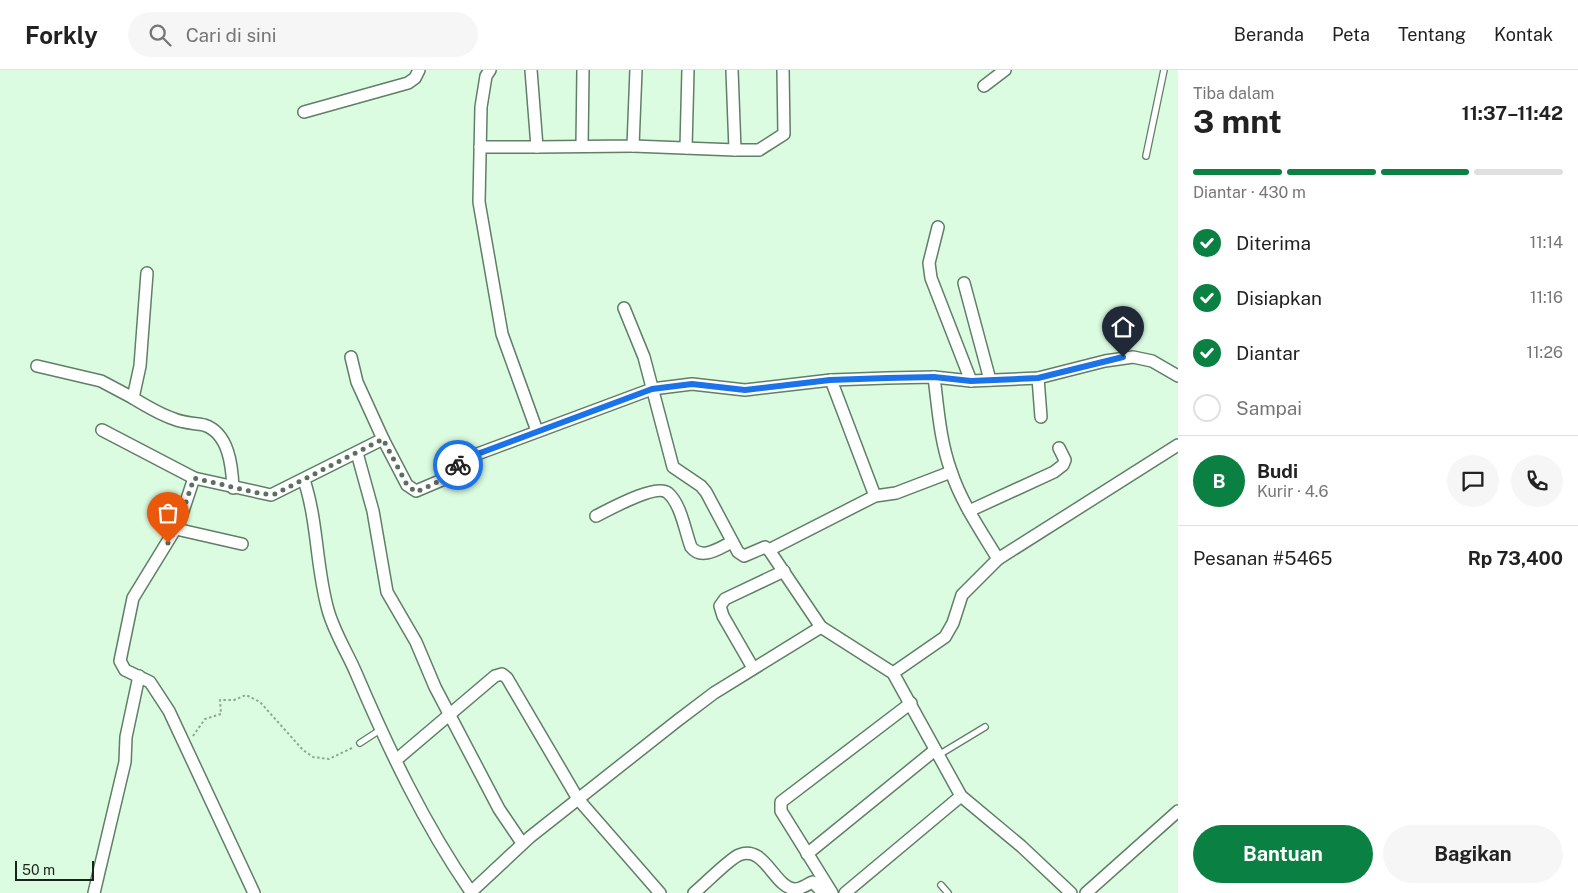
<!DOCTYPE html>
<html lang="id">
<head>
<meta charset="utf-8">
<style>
	body { margin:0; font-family:"Public Sans",sans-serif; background:#f6f6f6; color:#222; height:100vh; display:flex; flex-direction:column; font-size:19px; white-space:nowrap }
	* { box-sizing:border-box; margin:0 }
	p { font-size:16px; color:#767676 }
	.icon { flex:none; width:28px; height:28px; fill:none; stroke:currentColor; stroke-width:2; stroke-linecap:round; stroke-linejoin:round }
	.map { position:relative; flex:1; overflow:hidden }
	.drawer { display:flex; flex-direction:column; background:#fff; width:400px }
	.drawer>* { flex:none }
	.scale { position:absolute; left:15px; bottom:12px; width:79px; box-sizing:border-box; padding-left:5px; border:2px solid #18241b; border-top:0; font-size:14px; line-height:18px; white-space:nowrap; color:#18241b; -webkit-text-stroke:4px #dbfce1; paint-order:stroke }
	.pin { position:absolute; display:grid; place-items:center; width:42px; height:42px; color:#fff; margin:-51px -21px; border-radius:50% 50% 50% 0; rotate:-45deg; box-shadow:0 0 5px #0007 }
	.pin .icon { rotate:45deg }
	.courier { position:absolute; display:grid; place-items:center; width:50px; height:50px; margin:-25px; border:4px solid #1a73e8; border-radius:50%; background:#fff; color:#222; box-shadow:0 1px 6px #0007 }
	.overview em { font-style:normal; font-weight:700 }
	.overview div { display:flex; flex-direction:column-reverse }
	.overview { display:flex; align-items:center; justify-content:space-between; height:85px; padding:0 15px }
	h1 { font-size:32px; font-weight:700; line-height:38px }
	.bar { display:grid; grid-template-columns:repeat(4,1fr); gap:8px 5px; align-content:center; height:60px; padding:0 15px }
	.bar i { height:6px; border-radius:4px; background:#e0e0e0 }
	.bar .current { background:#0b8043 }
	.bar p { grid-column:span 4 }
	.line { display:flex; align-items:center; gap:12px; padding:0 15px; border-top:1px solid #e0e0e0 }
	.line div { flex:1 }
	.round { display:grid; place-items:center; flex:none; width:52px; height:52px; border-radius:26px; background:#f6f6f6 }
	ol { padding:0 15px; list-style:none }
	li { display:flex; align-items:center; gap:15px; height:55px }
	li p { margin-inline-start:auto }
	li .icon { padding:5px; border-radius:50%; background:#0b8043; color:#fff; stroke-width:4 }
	li:last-child { color:#767676 }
	li i { width:28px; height:28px; border:2px solid #e0e0e0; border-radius:50% }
	.action { display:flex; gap:10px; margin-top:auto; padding:10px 15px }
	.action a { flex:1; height:58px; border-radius:30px; background:#0b8043; color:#fff; font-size:20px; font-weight:700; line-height:58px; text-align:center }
	.action a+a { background:#f6f6f6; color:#222 }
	header { display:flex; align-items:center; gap:30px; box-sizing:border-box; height:70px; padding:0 25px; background:#fff; border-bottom:1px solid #e0e0e0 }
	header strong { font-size:24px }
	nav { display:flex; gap:28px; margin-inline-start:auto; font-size:18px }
	.search { width:350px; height:45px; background:#f6f6f6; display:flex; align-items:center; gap:12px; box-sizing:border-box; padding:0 18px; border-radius:28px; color:#767676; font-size:19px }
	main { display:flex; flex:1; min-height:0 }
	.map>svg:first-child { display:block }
</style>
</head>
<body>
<header>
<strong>Forkly</strong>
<div class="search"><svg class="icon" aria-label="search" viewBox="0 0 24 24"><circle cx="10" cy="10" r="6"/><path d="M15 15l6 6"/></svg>Cari di sini</div>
<nav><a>Beranda</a><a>Peta</a><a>Tentang</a><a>Kontak</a></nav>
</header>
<main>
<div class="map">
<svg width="1178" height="823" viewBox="0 0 1178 823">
	<rect width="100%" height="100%" fill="#dbfce1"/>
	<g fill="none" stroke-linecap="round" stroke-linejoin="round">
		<g stroke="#617e67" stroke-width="8">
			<g id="service">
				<polyline points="1146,86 1164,0"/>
				<polyline points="360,673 380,660"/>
				<polyline points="937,686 985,657"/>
				<polyline points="941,815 948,823"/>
			</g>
		</g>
		<g stroke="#617e67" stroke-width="14">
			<g id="minor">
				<polyline points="490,0 486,6 481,37 479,132 502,264 537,361"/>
				<polyline points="984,16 1005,0"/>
				<polyline points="304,42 408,13 415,8 419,0"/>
				<polyline points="582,76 583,0"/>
				<polyline points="633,76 735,80 732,0"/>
				<polyline points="480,77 537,77 531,0"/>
				<polyline points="537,77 633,76 636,0"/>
				<polyline points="686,78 688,0"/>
				<polyline points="735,80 759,80 784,64 783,0"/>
				<polyline points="938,157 929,193 931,208 971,311"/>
				<path d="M147,203L140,296L133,328C146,336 159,344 174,349C183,353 194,353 204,355C229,363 232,396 233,418"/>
				<polyline points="964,213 990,310"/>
				<polyline points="624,238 644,287 673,397 701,416 706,422 738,482 744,486 765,477 769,480 821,557 893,603 961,726 1021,776 1071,823"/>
				<polyline points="351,287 357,312 383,369"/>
				<polyline points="37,296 101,311 133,328"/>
				<path d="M934,307C938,338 940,371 951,401C961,432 981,461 998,489"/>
				<polyline points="1038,308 1041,347"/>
				<polyline points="831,310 875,426"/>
				<polyline points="102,360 194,408 271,425 383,369 407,415 416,421 442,410 472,386 652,319 692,314 745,320 831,310 887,308 934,307 971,311 1038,308 1105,291 1133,287 1152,291 1178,306"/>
				<polyline points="357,383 373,441 387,522 416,572 435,617 499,739 522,773"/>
				<polyline points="194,408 179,453 133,528 120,591 125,600 150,612 169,641 254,823"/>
				<path d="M304,410C318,452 316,498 328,540C334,562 347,582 356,603C388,678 424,754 471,822L530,767L677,651L714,623L821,557"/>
				<polyline points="969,441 1054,402 1063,395 1065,390 1059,378"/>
				<path d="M596,446C610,439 657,413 668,423C681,434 685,461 691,477C702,491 719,478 732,472"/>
				<polyline points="176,459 242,474"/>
				<polyline points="769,480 875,426 896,423 951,402"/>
				<polyline points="753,598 723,546 720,536 725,529 784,501"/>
				<polyline points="893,603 945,567 953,553 962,525 998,489 1178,375"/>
				<polyline points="396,690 495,606 502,604 507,608 578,729 660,823"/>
				<polyline points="807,784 935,680"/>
				<polyline points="94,823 125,692 126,667 139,606"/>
				<path d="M694,823C704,815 729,789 739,785C765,774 774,818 795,819C802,819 807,814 813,812L823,823"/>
				<polyline points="832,823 781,741 781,732 911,633"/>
				<polyline points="845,823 961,726"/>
				<polyline points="1086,823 1178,741"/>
			</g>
		</g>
		<polyline stroke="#8ea793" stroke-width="2" stroke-dasharray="2.5 2.5" stroke-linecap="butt" points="193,666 205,649 221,644 220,630 234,630 246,625 260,632 303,680 313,687 329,689 354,677"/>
		<use href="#service" stroke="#fff" stroke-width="5.5"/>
		<use href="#minor" stroke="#fff" stroke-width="11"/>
	</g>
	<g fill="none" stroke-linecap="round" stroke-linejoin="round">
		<polyline stroke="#5c7060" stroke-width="5" stroke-dasharray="0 9" points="168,473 179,453 194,408 262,424 275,424 383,369 407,415 416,422 442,410 458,395"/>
		<polyline stroke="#1a73e8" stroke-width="6" points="458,395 472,386 652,319 692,314 745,320 830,310 887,308 934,307 971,311 1038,308 1123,287"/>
	</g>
</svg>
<div class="scale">50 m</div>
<div class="pin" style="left:168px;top:473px;background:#ea580c"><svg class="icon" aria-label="bag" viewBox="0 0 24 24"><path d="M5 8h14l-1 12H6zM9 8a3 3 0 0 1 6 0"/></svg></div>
<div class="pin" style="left:1123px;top:287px;background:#1f2937"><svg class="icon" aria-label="home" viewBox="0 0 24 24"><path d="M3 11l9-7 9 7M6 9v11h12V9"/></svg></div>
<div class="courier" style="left:458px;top:395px"><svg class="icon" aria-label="bike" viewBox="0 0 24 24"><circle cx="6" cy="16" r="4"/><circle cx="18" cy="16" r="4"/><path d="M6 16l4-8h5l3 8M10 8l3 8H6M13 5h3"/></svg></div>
</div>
<section class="drawer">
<div class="overview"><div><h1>3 mnt</h1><p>Tiba dalam</p></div><em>11:37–11:42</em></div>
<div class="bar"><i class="current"></i><i class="current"></i><i class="current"></i><i></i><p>Diantar · 430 m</p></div>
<ol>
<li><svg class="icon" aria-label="check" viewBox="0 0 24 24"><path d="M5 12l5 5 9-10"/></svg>Diterima<p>11:14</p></li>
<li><svg class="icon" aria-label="check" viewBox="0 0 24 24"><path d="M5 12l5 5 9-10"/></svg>Disiapkan<p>11:16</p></li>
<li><svg class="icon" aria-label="check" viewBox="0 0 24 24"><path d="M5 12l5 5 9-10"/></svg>Diantar<p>11:26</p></li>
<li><i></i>Sampai</li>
</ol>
<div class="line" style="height:90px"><b class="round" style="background:#0b8043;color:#fff">B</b><div><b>Budi</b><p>Kurir · 4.6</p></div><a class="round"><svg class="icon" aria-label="chat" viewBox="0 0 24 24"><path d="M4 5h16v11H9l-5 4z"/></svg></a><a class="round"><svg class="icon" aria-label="phone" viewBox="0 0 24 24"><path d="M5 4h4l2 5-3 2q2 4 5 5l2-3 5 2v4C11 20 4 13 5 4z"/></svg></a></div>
<div class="line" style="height:65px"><div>Pesanan #5465</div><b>Rp 73,400</b></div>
<div class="action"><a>Bantuan</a><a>Bagikan</a></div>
</section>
</main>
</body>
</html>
